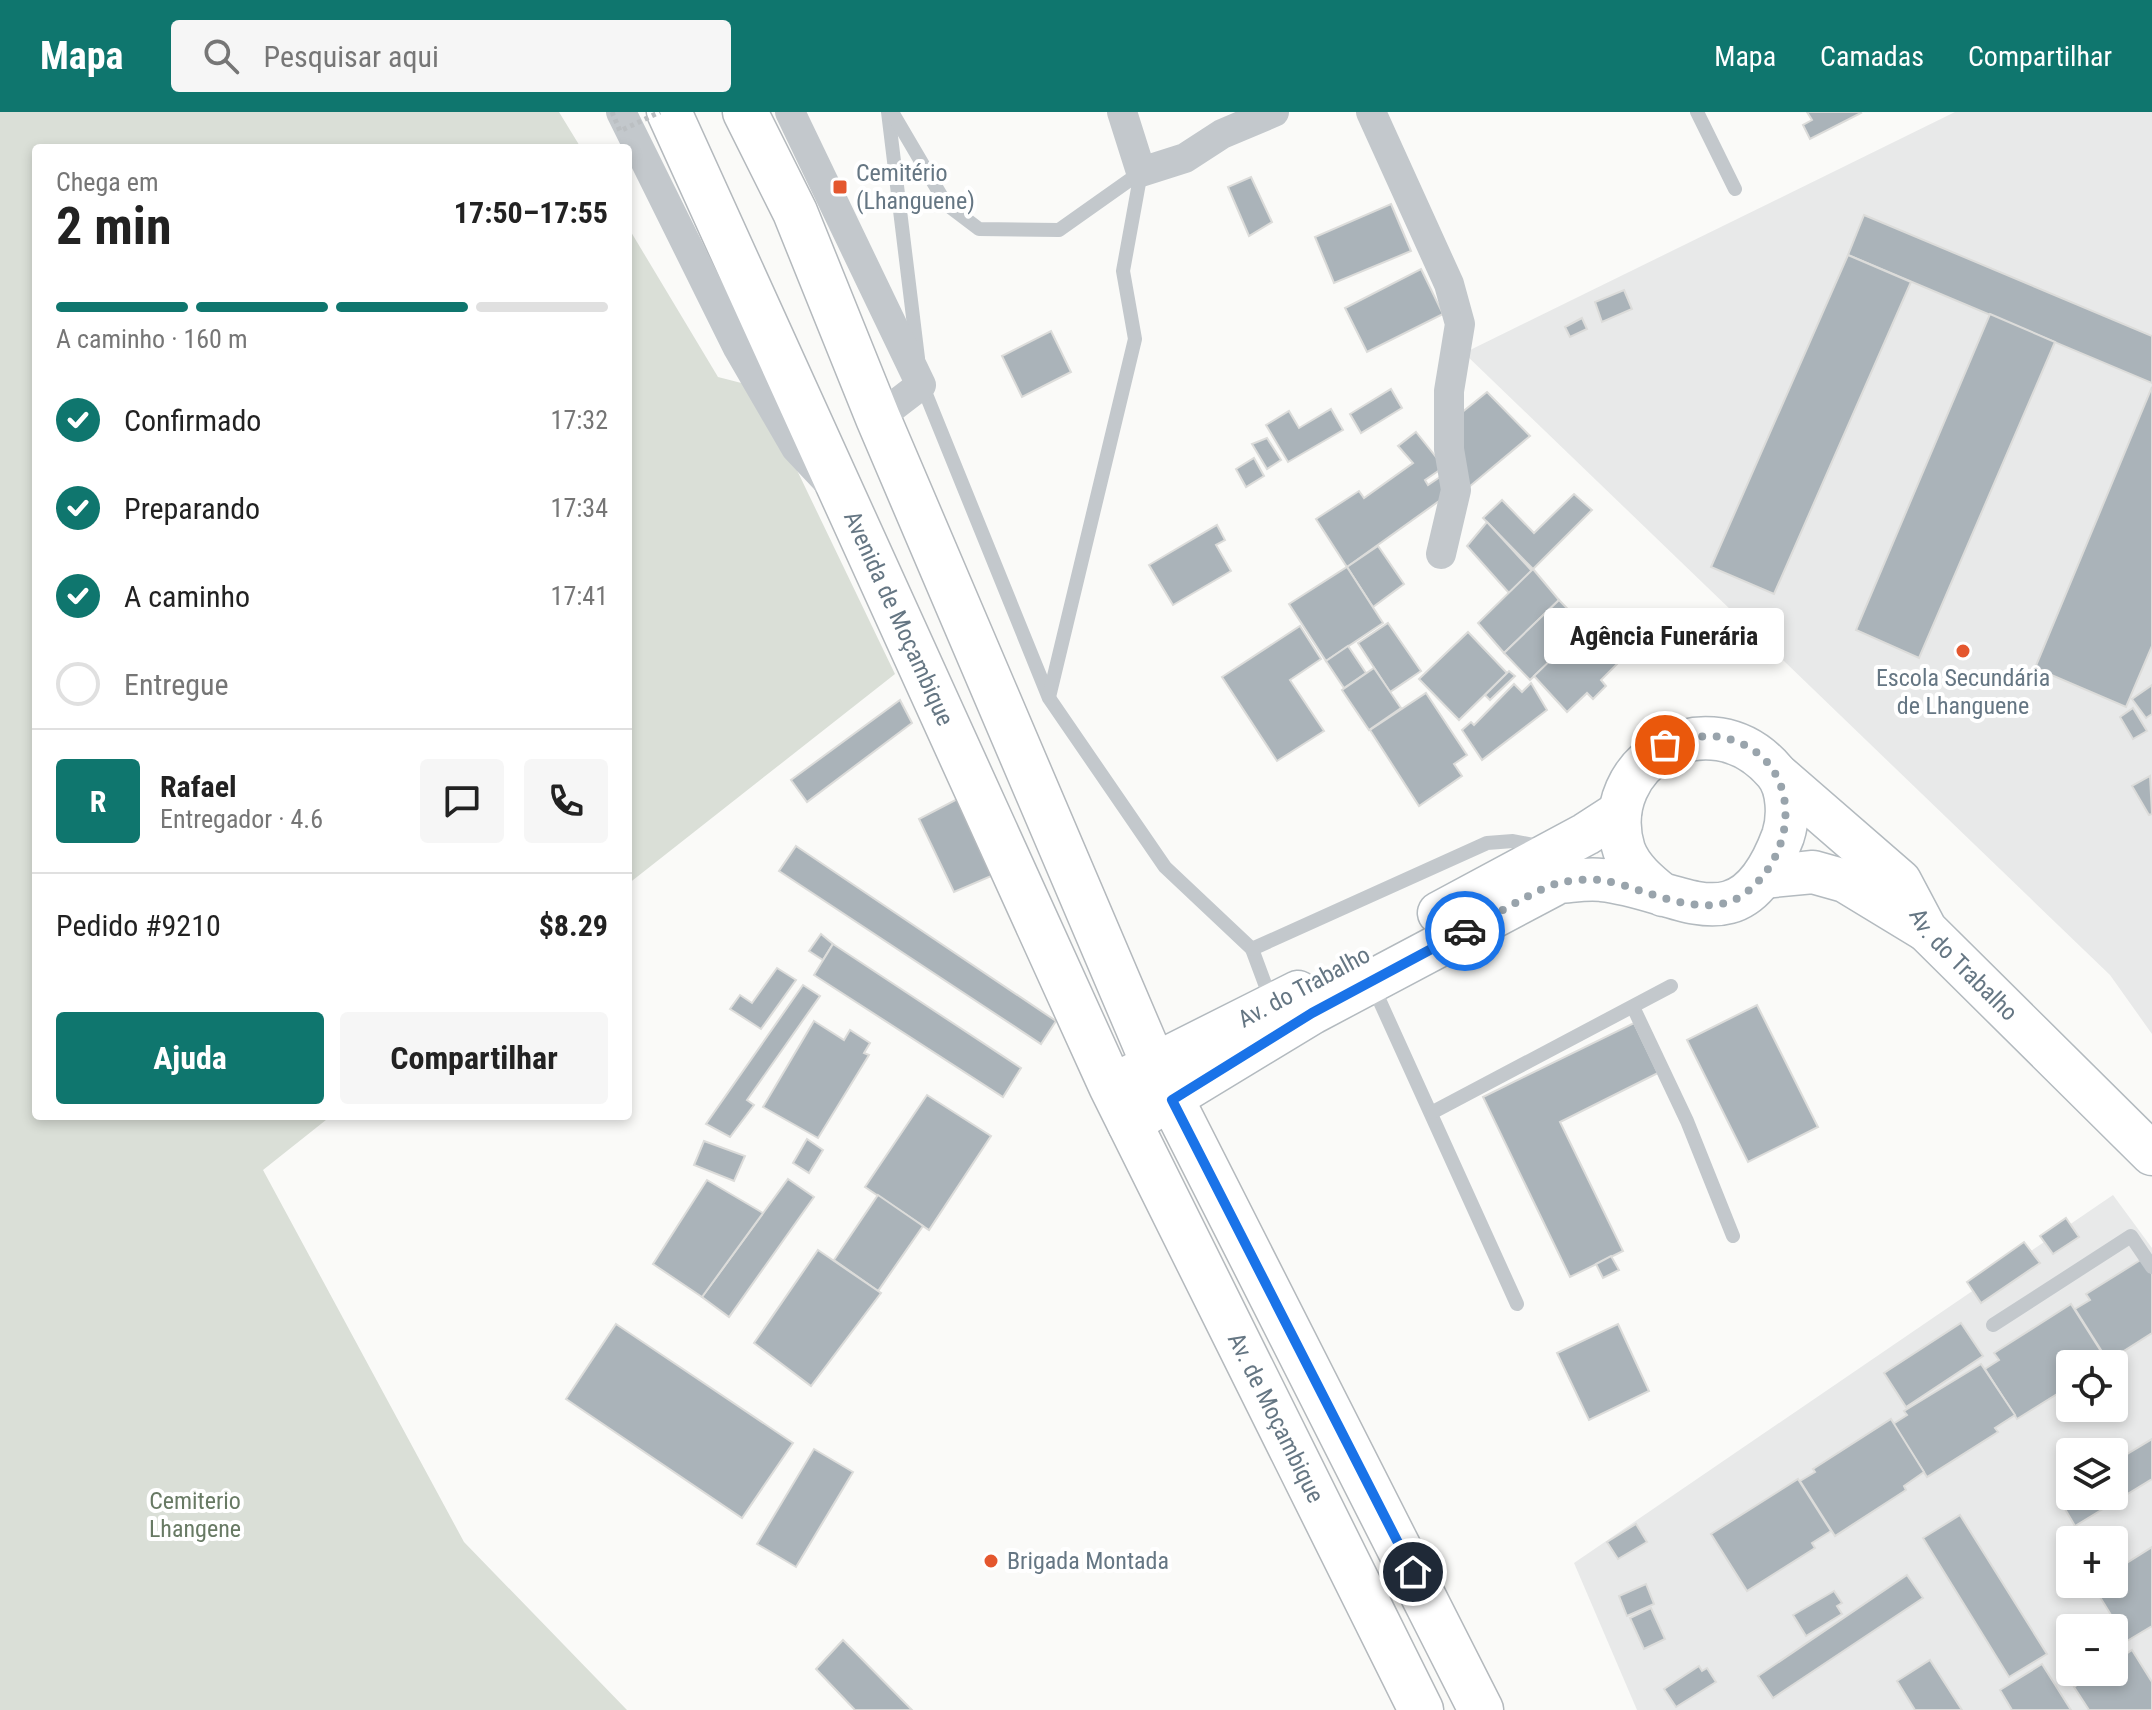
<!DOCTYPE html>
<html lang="pt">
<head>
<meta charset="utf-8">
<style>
	body { margin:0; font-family:"Roboto Condensed",sans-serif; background:#f6f6f6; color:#222; height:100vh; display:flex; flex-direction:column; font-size:30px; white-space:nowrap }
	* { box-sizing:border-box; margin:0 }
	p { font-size:26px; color:#767676 }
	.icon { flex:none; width:44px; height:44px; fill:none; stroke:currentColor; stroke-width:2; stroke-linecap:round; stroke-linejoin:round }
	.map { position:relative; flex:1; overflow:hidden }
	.panel { position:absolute; left:32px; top:32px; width:600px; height:976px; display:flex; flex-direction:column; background:#fff; border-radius:8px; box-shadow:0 4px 12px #0003 }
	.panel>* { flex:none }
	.controls { position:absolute; left:2056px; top:1238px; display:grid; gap:16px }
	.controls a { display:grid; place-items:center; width:72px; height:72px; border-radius:8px; background:#fff; box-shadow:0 4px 12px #0003; font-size:40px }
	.pin { position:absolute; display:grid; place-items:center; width:68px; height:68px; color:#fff; margin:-34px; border:4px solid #fff; border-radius:50%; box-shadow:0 2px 8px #0007 }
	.courier { position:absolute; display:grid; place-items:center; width:80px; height:80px; margin:-40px; border:6px solid #1a73e8; border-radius:50%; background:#fff; color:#222; box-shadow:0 2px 10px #0007 }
	.bubble { position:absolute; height:56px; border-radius:8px; background:#fff; box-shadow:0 4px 12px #0003; font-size:26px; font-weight:700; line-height:56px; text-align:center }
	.overview em { font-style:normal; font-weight:700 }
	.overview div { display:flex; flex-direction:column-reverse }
	.overview { display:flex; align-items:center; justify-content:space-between; height:136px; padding:0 24px }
	h1 { font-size:52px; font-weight:700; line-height:60px }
	.bar { display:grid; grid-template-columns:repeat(4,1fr); gap:12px 8px; align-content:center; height:96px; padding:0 24px }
	.bar i { height:10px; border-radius:6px; background:#e0e0e0 }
	.bar .active { background:#0f766e }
	.bar p { grid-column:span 4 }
	.line { display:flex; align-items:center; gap:20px; padding:0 24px; border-top:2px solid #e0e0e0 }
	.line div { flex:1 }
	.round { display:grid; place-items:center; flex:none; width:84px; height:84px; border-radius:8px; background:#f6f6f6 }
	ol { padding:0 24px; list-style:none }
	li { display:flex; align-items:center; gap:24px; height:88px }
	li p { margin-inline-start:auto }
	li .icon { padding:8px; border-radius:50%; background:#0f766e; color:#fff; stroke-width:4 }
	li:last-child { color:#767676 }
	li i { width:44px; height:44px; border:4px solid #e0e0e0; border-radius:50% }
	.cta { display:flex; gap:16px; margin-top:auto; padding:16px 24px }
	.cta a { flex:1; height:92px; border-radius:8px; background:#0f766e; color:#fff; font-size:32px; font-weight:700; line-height:92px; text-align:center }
	.cta a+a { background:#f6f6f6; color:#222 }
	header { display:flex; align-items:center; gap:48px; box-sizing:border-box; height:112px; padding:0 40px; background:#0f766e; color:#fff }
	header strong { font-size:38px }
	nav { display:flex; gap:44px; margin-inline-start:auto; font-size:28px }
	.search { width:560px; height:72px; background:#f6f6f6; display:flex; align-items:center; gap:20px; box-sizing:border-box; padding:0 28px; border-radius:8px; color:#767676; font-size:30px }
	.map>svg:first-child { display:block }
</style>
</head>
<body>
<header>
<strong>Mapa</strong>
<div class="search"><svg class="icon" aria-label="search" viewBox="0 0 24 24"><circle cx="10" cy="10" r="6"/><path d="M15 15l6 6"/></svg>Pesquisar aqui</div>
<nav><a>Mapa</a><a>Camadas</a><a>Compartilhar</a></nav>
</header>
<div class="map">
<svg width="2152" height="1598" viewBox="0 0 2152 1598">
	<rect width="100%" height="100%" fill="#fafaf8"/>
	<g fill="#e8e9e9" fill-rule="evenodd">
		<polygon points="1955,0 2152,0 2152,922 2110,863 1464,241"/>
		<path d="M2113,1083L2152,1136V1598H1637L1574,1451ZM2070,1252H2114V1296H2070ZM2070,1340H2114V1384H2070ZM2070,1428H2114V1472H2070ZM2070,1516H2114V1560H2070Z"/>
	</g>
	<g fill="#dadfd7">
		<polygon points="0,0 559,0 581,36 36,36 36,1004 331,1004 263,1058 464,1430 627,1598 0,1598"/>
		<polygon points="628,115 718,265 757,275 895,562 628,772"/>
	</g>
	<g fill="#aab3b9" stroke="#dcdcda" stroke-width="2">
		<polygon points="1807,0 1860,0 1861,1 1810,27 1803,13 1812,8"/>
		<polygon points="1251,65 1272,110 1249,124 1228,75"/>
		<polygon points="1391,92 1411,139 1334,171 1315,125"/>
		<polygon points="1864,103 2152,224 2152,271 1848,143"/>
		<polygon points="1848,143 1911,170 1774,482 1711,455"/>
		<polygon points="1421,157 1443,202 1367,240 1345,196"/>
		<polygon points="1624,178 1632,197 1602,210 1595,190"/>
		<polygon points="1990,202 2055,230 1919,546 1856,518"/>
		<polygon points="1582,206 1587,217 1570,225 1565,215"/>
		<polygon points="1051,219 1071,260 1022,285 1002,244"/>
		<polygon points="2152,275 2152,534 2126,595 2035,556"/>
		<polygon points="1391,277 1402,296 1361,321 1350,302"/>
		<polygon points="1487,280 1530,324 1469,375 1455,306"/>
		<polygon points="1331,297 1343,318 1288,350 1266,313 1289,299 1299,316"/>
		<polygon points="1416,320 1444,355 1425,368 1428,373 1440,365 1446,384 1347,455 1316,407 1359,379 1364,386 1413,351 1398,334"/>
		<polygon points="1267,326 1281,348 1267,357 1252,332"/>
		<polygon points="1254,346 1264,364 1246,375 1236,357"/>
		<polygon points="1574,382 1592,398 1533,457 1483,406 1502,388 1534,421"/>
		<polygon points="1487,410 1532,459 1509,481 1467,434"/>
		<polygon points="1217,413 1225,428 1216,433 1231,459 1173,493 1149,453"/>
		<polygon points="1378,434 1404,472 1373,495 1347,455"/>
		<polygon points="1347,455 1383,511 1326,549 1289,492"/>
		<polygon points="1533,457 1559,488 1504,541 1478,511"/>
		<polygon points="1559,488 1586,516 1530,568 1504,541"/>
		<polygon points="1388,511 1421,559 1390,580 1358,531"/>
		<polygon points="1300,514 1321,547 1290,568 1324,619 1277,649 1222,565"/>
		<polygon points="1585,515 1619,550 1601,568 1606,574 1593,587 1587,581 1567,600 1534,564"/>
		<polygon points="1468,520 1507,561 1459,608 1419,567"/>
		<polygon points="1348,534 1366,561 1344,576 1326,549"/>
		<polygon points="1374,556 1401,596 1369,618 1342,578"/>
		<polygon points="1509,559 1515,564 1490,588 1485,583"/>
		<polygon points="1531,571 1547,598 1482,648 1462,618 1471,610 1474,613 1514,572 1522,580"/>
		<polygon points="2152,573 2152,602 2146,606 2132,587"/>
		<polygon points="1426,581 1467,643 1454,652 1462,664 1419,694 1370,618"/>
		<polygon points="900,588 912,611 807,690 791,668"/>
		<polygon points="2133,596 2147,619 2133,627 2120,605"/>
		<polygon points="2150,664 2152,702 2149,703 2132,674"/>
		<polygon points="965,683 1003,759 954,780 919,707"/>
		<polygon points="796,734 1056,909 1041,932 779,759"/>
		<polygon points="821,822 833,832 823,848 809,839"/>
		<polygon points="833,832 1021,956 1003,985 814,863"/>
		<polygon points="777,856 796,868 761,917 730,897 740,883 752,891"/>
		<polygon points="803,873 820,884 747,988 754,993 730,1025 706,1012"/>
		<polygon points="1757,893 1818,1015 1748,1050 1687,928"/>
		<polygon points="814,909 844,928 850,918 870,931 864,941 869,943 818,1026 763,995"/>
		<polygon points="1634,911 1658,961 1560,1010 1623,1139 1570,1165 1483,985"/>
		<polygon points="927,983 991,1024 929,1118 865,1075"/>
		<polygon points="807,1027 823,1038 809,1061 793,1051"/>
		<polygon points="704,1029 745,1044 734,1069 694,1053"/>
		<polygon points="788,1067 814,1085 729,1205 702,1185"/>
		<polygon points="707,1068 763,1101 702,1185 653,1152"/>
		<polygon points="878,1083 923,1114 878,1179 834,1148"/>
		<polygon points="2066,1106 2079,1125 2053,1142 2040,1124"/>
		<polygon points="2024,1130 2040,1151 1981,1191 1967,1170"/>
		<polygon points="818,1138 881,1181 811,1274 754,1231"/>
		<polygon points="1611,1144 1619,1158 1603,1166 1596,1152"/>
		<polygon points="2142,1147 2152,1162 2152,1221 2108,1249 2075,1197 2090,1188 2086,1182"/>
		<polygon points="2071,1192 2104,1244 2091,1252 2070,1252 2070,1274 2017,1307 1985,1257 1999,1248 1994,1241"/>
		<polygon points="1961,1211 1983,1244 1906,1295 1884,1261"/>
		<polygon points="616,1212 793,1331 742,1406 566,1287"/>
		<polygon points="1618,1212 1649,1279 1589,1308 1557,1241"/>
		<polygon points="1981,1252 2015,1303 1995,1316 1998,1320 1927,1365 1893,1312 1907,1303 1904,1299"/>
		<polygon points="1891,1307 1924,1360 1904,1374 1906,1378 1835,1424 1800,1369 1815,1360 1813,1357"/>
		<polygon points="2152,1327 2152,1367 2075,1414 2058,1385 2070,1377 2070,1384 2114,1384 2114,1350"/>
		<polygon points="814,1337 853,1360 796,1455 757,1432"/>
		<polygon points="1798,1367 1831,1419 1812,1431 1815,1436 1747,1479 1711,1422"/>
		<polygon points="1960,1403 2047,1542 2009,1565 1923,1426"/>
		<polygon points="1636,1412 1647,1430 1618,1447 1607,1430"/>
		<polygon points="2152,1435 2152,1514 2127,1529 2092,1472 2114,1472 2114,1459"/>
		<polygon points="1907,1463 1923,1486 1773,1586 1758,1564"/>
		<polygon points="1646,1472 1654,1492 1627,1504 1619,1484"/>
		<polygon points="1834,1479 1842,1491 1837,1494 1842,1502 1806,1524 1793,1503"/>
		<polygon points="1651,1496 1665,1527 1644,1537 1630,1506"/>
		<polygon points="843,1528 912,1598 855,1598 816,1557"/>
		<polygon points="2132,1538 2152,1570 2152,1598 2089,1598 2074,1575 2097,1560 2114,1560 2114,1550"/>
		<polygon points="1930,1548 1962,1598 1915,1598 1897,1569"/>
		<polygon points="2042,1552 2071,1598 2012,1598 2000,1578"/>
		<polygon points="1699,1554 1702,1559 1707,1556 1716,1570 1676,1595 1664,1577"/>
	</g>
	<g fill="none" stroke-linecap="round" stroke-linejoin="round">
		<g stroke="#b3babf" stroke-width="45">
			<g id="secondary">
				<path id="s1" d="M1779,664L1900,769L1926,818L2152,1042"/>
				<polyline points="1763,765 1813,760 1845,769 1924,817"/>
				<polyline points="1439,801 1586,722 1620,700"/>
				<polyline points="1111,974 1298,880"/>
				<path d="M1129,1012L1312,901L1559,770C1573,769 1588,766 1602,768C1681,776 1740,839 1783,724C1789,706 1789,676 1775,660C1709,583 1596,650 1624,738C1631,757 1648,771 1663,783"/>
			</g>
		</g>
		<g stroke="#b4b9bd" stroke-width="47">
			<g id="trunk">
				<path id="s2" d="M669,0L1111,974L1421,1598"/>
				<polyline points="745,0 795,100 878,306 1153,951 1481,1598"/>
			</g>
		</g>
		<g stroke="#c3c8cc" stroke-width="14">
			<polyline points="888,0 918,246"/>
			<polyline points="892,0 946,92 979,117 1059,118 1141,60"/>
			<polyline points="1697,0 1735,77"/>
			<polyline points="921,270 1049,586 1165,755 1252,837 1271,888"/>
			<polyline points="1049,585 1135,227 1123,159 1141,60"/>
			<polyline points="1252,837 1487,731 1513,729 1544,735"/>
			<polyline points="1372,872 1517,1192"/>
			<polyline points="1634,897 1687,1009 1733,1124"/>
			<polyline points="1433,1000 1671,874"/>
			<polyline points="1993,1213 2131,1124 2152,1155"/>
		</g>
		<g stroke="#c3c8cc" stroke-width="30">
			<polyline points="621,0 738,236 796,336 827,369"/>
			<polyline points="790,0 921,273 878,306"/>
			<polyline points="1122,0 1141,60 1185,46 1222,22 1274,0"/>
			<polyline points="1371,0 1449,172 1460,212 1449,279 1449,337 1456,378 1441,442"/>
		</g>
		<use href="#secondary" stroke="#fff" stroke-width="42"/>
		<use href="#trunk" stroke="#fff" stroke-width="44"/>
		<polyline stroke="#bbbfc2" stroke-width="5" stroke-dasharray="4 4" stroke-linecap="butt" points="612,0 620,19 660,0"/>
	</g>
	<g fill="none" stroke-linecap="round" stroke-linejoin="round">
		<path stroke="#99a4ac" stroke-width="8" stroke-dasharray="0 14.4" d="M1465,819C1488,808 1541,773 1563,770C1576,768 1593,766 1606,769C1648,777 1707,812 1747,780C1806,732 1799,634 1713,624C1699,623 1679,630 1665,633"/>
		<polyline stroke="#1a73e8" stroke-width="10" points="1413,1460 1172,988 1312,901 1465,819"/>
	</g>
	<g fill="#e4572e" stroke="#fff" stroke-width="3">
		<rect x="832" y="67" width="16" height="16" rx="4"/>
		<circle cx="1963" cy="539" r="8"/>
		<circle cx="991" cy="1449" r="8"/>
	</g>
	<g text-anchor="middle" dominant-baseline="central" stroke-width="8" stroke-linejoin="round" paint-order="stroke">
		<g font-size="24" fill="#657683" stroke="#fff" text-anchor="start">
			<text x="856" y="61">Cemitério<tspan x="856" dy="28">(Lhanguene)</tspan></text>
			<text x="1963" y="566" text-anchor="middle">Escola Secundária<tspan x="1963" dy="28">de Lhanguene</tspan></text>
			<text x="1007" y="1449">Brigada Montada</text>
		</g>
		<g font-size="24" fill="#657683" stroke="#fff">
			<text stroke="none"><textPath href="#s2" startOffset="556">Avenida de Moçambique</textPath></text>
			<text stroke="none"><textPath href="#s1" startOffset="266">Av. do Trabalho</textPath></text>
			<text transform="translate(1304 875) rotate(-28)">Av. do Trabalho</text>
			<text stroke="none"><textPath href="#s2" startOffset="1440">Av. de Moçambique</textPath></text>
		</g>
		<g font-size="24" fill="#687a64" stroke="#fff">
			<text x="195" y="1389">Cemiterio<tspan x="195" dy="28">Lhangene</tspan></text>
		</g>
	</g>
</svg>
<div class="controls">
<a><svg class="icon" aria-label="locate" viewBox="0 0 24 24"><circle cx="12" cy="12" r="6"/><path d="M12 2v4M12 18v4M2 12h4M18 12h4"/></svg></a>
<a><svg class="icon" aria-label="layers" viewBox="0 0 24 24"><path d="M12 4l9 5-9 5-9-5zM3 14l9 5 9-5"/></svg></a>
<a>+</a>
<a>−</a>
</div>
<div class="pin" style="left:1665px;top:633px;background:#ea580c"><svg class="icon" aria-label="bag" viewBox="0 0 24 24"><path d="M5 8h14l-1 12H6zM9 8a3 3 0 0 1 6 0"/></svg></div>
<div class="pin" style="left:1413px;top:1460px;background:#1f2937"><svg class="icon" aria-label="home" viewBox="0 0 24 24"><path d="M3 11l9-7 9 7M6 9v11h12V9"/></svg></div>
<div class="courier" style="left:1465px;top:819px"><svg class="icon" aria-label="car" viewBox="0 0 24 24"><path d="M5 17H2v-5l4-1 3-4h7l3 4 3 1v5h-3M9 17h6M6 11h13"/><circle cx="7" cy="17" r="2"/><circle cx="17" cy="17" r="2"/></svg></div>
<div class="bubble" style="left:1544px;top:496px;width:240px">Agência Funerária</div>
<section class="panel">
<div class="overview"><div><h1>2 min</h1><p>Chega em</p></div><em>17:50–17:55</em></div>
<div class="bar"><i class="active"></i><i class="active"></i><i class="active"></i><i></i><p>A caminho · 160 m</p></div>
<ol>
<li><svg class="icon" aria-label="check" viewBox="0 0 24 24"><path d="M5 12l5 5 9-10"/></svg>Confirmado<p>17:32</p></li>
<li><svg class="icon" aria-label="check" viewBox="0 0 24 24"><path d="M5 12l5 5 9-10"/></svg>Preparando<p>17:34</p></li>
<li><svg class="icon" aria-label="check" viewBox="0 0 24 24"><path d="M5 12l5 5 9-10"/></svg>A caminho<p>17:41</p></li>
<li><i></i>Entregue</li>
</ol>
<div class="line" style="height:144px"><b class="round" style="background:#0f766e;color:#fff">R</b><div><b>Rafael</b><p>Entregador · 4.6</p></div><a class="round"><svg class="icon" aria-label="chat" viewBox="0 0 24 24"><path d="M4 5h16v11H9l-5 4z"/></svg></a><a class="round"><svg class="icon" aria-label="phone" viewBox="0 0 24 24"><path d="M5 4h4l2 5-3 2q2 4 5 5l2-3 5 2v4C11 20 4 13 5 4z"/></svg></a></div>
<div class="line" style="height:104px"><div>Pedido #9210</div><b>$8.29</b></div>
<div class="cta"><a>Ajuda</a><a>Compartilhar</a></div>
</section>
</div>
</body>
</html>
